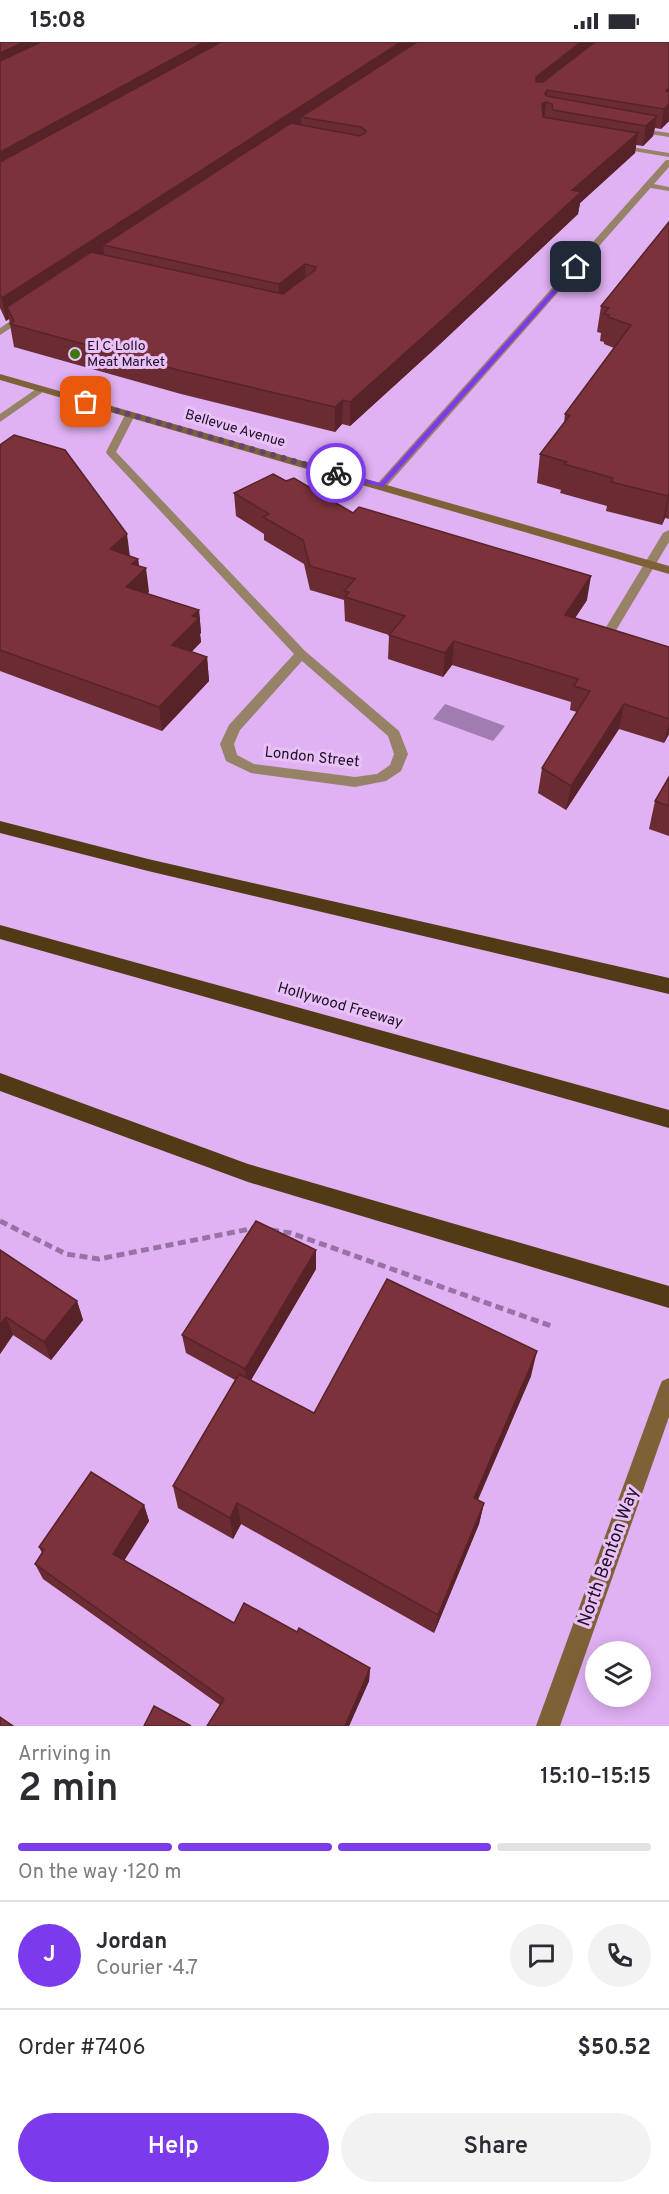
<!DOCTYPE html>
<html lang="en">
<head>
<meta charset="utf-8">
<style>
	body { margin:0; font-family:Overpass,sans-serif; background:#f2f2f3; color:#2b2b33; height:100vh; display:flex; flex-direction:column; font-size:22px; white-space:nowrap }
	* { box-sizing:border-box; margin:0 }
	p { font-size:20px; color:#7c7c81 }
	.icon { flex:none; width:33px; height:33px; fill:none; stroke:currentColor; stroke-width:2; stroke-linecap:round; stroke-linejoin:round }
	.map { position:relative; height:1684px; overflow:hidden }
	.drawer { display:flex; flex-direction:column; background:#fff; flex:1 }
	.drawer>* { flex:none }
	.buttons { position:absolute; left:585px; top:1599px; display:grid; gap:12px }
	.buttons a { display:grid; place-items:center; width:66px; height:66px; border-radius:50%; background:#fff; box-shadow:0 3px 15px #0003; font-size:30px }
	.pin { position:absolute; display:grid; place-items:center; width:51px; height:51px; color:#fff; margin:-26px; border-radius:12px; box-shadow:0 3px 9px #0006 }
	.courier { position:absolute; display:grid; place-items:center; width:60px; height:60px; margin:-30px; border:4px solid #7c3aed; border-radius:50%; background:#fff; color:#222; box-shadow:0 2px 8px #0007 }
	.headline em { font-style:normal; font-weight:600 }
	.headline div { display:flex; flex-direction:column-reverse }
	.headline { display:flex; align-items:center; justify-content:space-between; height:102px; padding:0 18px }
	h1 { font-size:39px; font-weight:600; line-height:45px }
	.bar { display:grid; grid-template-columns:repeat(4,1fr); gap:9px 6px; align-content:center; height:72px; padding:0 18px }
	.bar i { height:8px; border-radius:4px; background:#e1e1e2 }
	.bar .current { background:#7c3aed }
	.bar p { grid-column:span 4 }
	.line { display:flex; align-items:center; gap:15px; padding:0 18px; border-top:2px solid #e1e1e2 }
	.line div { flex:1 }
	.round { display:grid; place-items:center; flex:none; width:63px; height:63px; border-radius:32px; background:#f2f2f3 }
	.button { display:flex; gap:12px; margin-top:auto; padding:12px 18px }
	.button a { flex:1; height:69px; border-radius:36px; background:#7c3aed; color:#fff; font-size:24px; font-weight:600; line-height:69px; text-align:center }
	.button a+a { background:#f2f2f3; color:#2b2b33 }
	.status { display:flex; justify-content:space-between; align-items:center; height:42px; padding:0 30px; background:#fff; direction:ltr }
	.status svg { height:16px; fill:currentColor }
	.map>svg:first-child { display:block }
</style>
</head>
<body>
<div class="status"><b>15:08</b><svg viewBox="0 0 49 12"><path d="M0 12V9h3v3zM5 12V6h3v6zM10 12V3h3v9zM15 12V0h3v12zM26 1h20v11H26zM47 4h2v5h-2z"/></svg></div>
<div class="map">
<svg width="669" height="1684" viewBox="0 0 669 1684">
	<rect width="100%" height="100%" fill="#e0b1f3"/>
	<polygon fill="#a17cb1" points="445,662 505,684 493,699 433,677"/>
	<g fill="none" stroke-linecap="round" stroke-linejoin="round">
		<g stroke="#9773a5" stroke-width="5" stroke-dasharray="8 4.5" stroke-linecap="butt">
			<polyline points="0,1179 66,1212 99,1217 255,1186"/>
			<polyline points="271,1188 291,1191 554,1285"/>
		</g>
		<g fill="#968267" fill-rule="evenodd">
			<polygon points="630,85 669,91 669,95 630,89"/>
			<polygon points="613,102 669,111 669,115 616,106"/>
			<polygon points="648,141 669,145 669,149 645,145 644,143"/>
			<polygon points="669,488 669,500 609,600 603,604 599,603 597,600 663,491"/>
		</g>
		<g fill="#968267" fill-rule="evenodd">
			<polygon points="666,118 669,118 669,125 385,446 377,446 377,442"/>
			<polygon points="24,270 32,272 0,293 0,286"/>
			<polygon points="39,345 47,347 0,380 0,372"/>
			<path d="M126,371L135,373L116,410L305,609L399,689L408,712L401,729L386,739L355,745L251,731L226,719L220,702L229,683L294,612L107,412L106,410ZM302,619L388,694L394,712L390,723L377,732L355,735L254,722L237,713L234,702L240,688Z"/>
		</g>
		<g fill="#7e6137" fill-rule="evenodd">
			<polygon points="0,332 669,524 669,532 0,338"/>
			<polygon points="669,1336 669,1375 560,1684 536,1684 659,1346 662,1339"/>
		</g>
		<g fill="#513a15" fill-rule="evenodd">
			<polygon points="0,779 148,817 669,936 669,952 148,829 0,791"/>
			<polygon points="0,883 669,1068 669,1086 0,897"/>
			<polygon points="0,1031 248,1122 669,1244 669,1266 248,1140 0,1049"/>
		</g>
	</g>
	<g fill="#6b2b33">
		<polygon points="0,0 669,0 669,79 661,87 655,86 653,94 643,104 636,103 635,111 580,161 578,172 440,302 350,384 342,382 335,390 181,352 14,305 9,277 6,279 0,266"/>
		<polygon points="669,180 669,477 665,476 662,483 606,469 607,464 560,451 561,448 537,441 540,412 564,381 565,372 614,306 604,302 604,300 600,299 601,291 597,290 601,264"/>
		<polygon points="0,403 130,514 138,517 139,524 149,550 147,551 199,568 201,591 200,592 201,600 191,610 207,615 209,639 162,689 0,629"/>
		<polygon points="286,439 353,471 587,558 575,576 669,605 669,692 664,701 619,687 566,768 538,751 542,726 577,670 570,668 571,660 452,623 443,635 388,617 389,593 345,579 344,558 310,548 304,522 264,498 264,492 236,474 234,451"/>
		<polygon points="669,735 669,794 649,787 655,759"/>
		<polygon points="0,1208 77,1259 83,1278 51,1318 13,1293 0,1312"/>
		<polygon points="316,1227 251,1338 314,1371 531,1334 478,1458 484,1461 479,1482 434,1591 241,1482 233,1497 178,1466 173,1444 235,1338 186,1311 182,1293"/>
		<polygon points="144,1463 149,1479 124,1518 234,1581 297,1590 370,1626 369,1639 349,1684 207,1684 220,1663 43,1537 35,1522 42,1511 39,1505"/>
	</g>
	<g fill="#572329">
		<polygon points="24,0 66,0 0,32 0,11"/>
		<polygon points="204,0 238,0 0,133 0,110"/>
		<polygon points="401,0 429,0 301,75 301,84 103,203 104,214 7,265 9,277 6,279 2,256"/>
		<polygon points="581,0 601,0 535,54 536,35"/>
		<polygon points="669,46 669,79 661,87 666,49"/>
		<polygon points="547,48 544,80 540,82 542,62"/>
		<polygon points="657,74 653,94 643,104 646,84"/>
		<polygon points="638,91 635,111 580,161 578,172 440,302 350,384 350,360 572,148"/>
		<polygon points="305,222 306,245 279,266 279,242"/>
		<polygon points="343,358 342,382 335,390 335,365"/>
		<polygon points="669,451 669,458 665,476 662,483 668,454"/>
		<polygon points="127,492 130,515 110,507"/>
		<polygon points="138,517 140,532 146,526 149,550 129,568 126,545 132,522"/>
		<polygon points="591,534 587,558 561,597 565,573"/>
		<polygon points="199,568 201,591 200,592 201,600 175,627 172,603 192,574"/>
		<polygon points="454,599 452,623 443,635 445,611"/>
		<polygon points="207,615 209,639 162,689 159,665"/>
		<polygon points="624,662 619,687 566,768 571,744"/>
		<polygon points="669,679 669,692 664,701"/>
		<polygon points="316,1208 316,1227 247,1345 245,1327"/>
		<polygon points="77,1259 83,1278 51,1318 44,1300"/>
		<polygon points="6,1275 13,1293 0,1312 0,1283"/>
		<polygon points="537,1309 531,1334 469,1477 474,1456"/>
		<polygon points="237,1461 241,1482 233,1497 230,1476"/>
		<polygon points="484,1461 479,1482 434,1591 438,1573"/>
		<polygon points="144,1463 149,1479 119,1527 113,1512"/>
		<polygon points="370,1626 369,1639 349,1684 345,1684"/>
	</g>
	<g fill="#7c323b" stroke="#572329" stroke-width="1.5">
		<polygon points="0,0 24,0 0,11"/>
		<polygon points="41,0 204,0 0,110 0,19"/>
		<polygon points="221,0 401,0 2,256 0,252 0,120"/>
		<polygon points="417,0 581,0 536,35 536,40 543,40 595,0 669,0 669,46 666,49 669,50 669,62 664,67 547,48 545,52 547,54 657,74 646,84 553,68 552,62 546,60 542,62 543,75 638,91 572,148 581,150 442,278 350,360 343,358 335,365 178,328 10,282 14,279 7,265 91,210 283,252 315,228 316,225 305,222 279,242 103,203 291,81 360,94 365,91 366,89 361,85 301,75"/>
		<polygon points="669,180 669,451 668,454 611,440 613,436 564,422 567,420 540,412 570,373 565,372 631,283 608,275 609,273 604,272 609,266 601,264"/>
		<polygon points="14,393 65,408 127,492 110,507 138,517 132,522 146,526 126,545 199,568 192,574 199,576 172,603 207,615 159,665 0,608 0,403"/>
		<polygon points="273,432 286,439 294,436 353,471 359,465 591,534 565,573 669,605 669,677 624,662 571,744 542,726 590,649 574,644 578,637 454,599 445,611 389,593 405,574 345,555 349,550 344,549 355,537 310,524 303,498 263,475 269,472 234,451"/>
		<polygon points="669,735 669,764 655,759"/>
		<polygon points="256,1179 316,1208 245,1327 182,1293"/>
		<polygon points="0,1208 77,1259 44,1300 6,1275 0,1283"/>
		<polygon points="387,1237 537,1309 474,1456 484,1461 438,1573 237,1461 230,1476 173,1444 239,1332 314,1371"/>
		<polygon points="91,1430 144,1463 113,1512 234,1581 244,1561 297,1590 299,1586 370,1626 345,1684 207,1684 224,1657 35,1522 44,1508 39,1505"/>
		<polygon points="154,1664 191,1684 144,1684"/>
		<polygon points="0,1675 13,1684 0,1684"/>
	</g>
	<polygon fill="#7c3aed" points="574,224 579,225 383,445 334,433 336,429 380,441"/>
	<g fill="none" stroke-linecap="round" stroke-linejoin="round">
		<polyline stroke="#62466c" stroke-width="6" stroke-dasharray="0 10.8" points="86,360 336,431"/>
	</g>
	<circle fill="#3c780f" stroke="#e8c2f7" stroke-width="2" cx="75" cy="312" r="6"/>
	<g text-anchor="middle" dominant-baseline="central" stroke-width="6" stroke-linejoin="round" paint-order="stroke">
		<g font-size="14" fill="#1e0d24" stroke="#e8c2f7" text-anchor="start">
			<text x="87" y="304">El C Lollo<tspan x="87" dy="16">Meat Market</tspan></text>
		</g>
		<g font-size="14" fill="#1e0d24" stroke="#e8c2f7">
			<text transform="translate(235 387) rotate(16)">Bellevue Avenue</text>
		</g>
		<g font-size="15" fill="#1e0d24" stroke="#e8c2f7">
			<text transform="translate(312 716) rotate(6)">London Street</text>
			<text transform="translate(340 964) rotate(16)">Hollywood Freeway</text>
		</g>
		<g font-size="18" fill="#1e0d24" stroke="#e8c2f7">
			<text transform="translate(609 1515) rotate(-70)">North Benton Way</text>
		</g>
	</g>
</svg>
<div class="buttons">
<a><svg class="icon" aria-label="layers" viewBox="0 0 24 24"><path d="M12 4l9 5-9 5-9-5zM3 14l9 5 9-5"/></svg></a>
</div>
<div class="pin" style="left:86px;top:360px;background:#ea580c"><svg class="icon" aria-label="bag" viewBox="0 0 24 24"><path d="M5 8h14l-1 12H6zM9 8a3 3 0 0 1 6 0"/></svg></div>
<div class="pin" style="left:576px;top:225px;background:#1f2937"><svg class="icon" aria-label="home" viewBox="0 0 24 24"><path d="M3 11l9-7 9 7M6 9v11h12V9"/></svg></div>
<div class="courier" style="left:336px;top:431px"><svg class="icon" aria-label="bike" viewBox="0 0 24 24"><circle cx="6" cy="16" r="4"/><circle cx="18" cy="16" r="4"/><path d="M6 16l4-8h5l3 8M10 8l3 8H6M13 5h3"/></svg></div>
</div>
<section class="drawer">
<div class="headline"><div><h1>2 min</h1><p>Arriving in</p></div><em>15:10–15:15</em></div>
<div class="bar"><i class="current"></i><i class="current"></i><i class="current"></i><i></i><p>On the way · 120 m</p></div>
<div class="line" style="height:108px"><b class="round" style="background:#7c3aed;color:#fff">J</b><div><b>Jordan</b><p>Courier · 4.7</p></div><a class="round"><svg class="icon" aria-label="chat" viewBox="0 0 24 24"><path d="M4 5h16v11H9l-5 4z"/></svg></a><a class="round"><svg class="icon" aria-label="phone" viewBox="0 0 24 24"><path d="M5 4h4l2 5-3 2q2 4 5 5l2-3 5 2v4C11 20 4 13 5 4z"/></svg></a></div>
<div class="line" style="height:78px"><div>Order #7406</div><b>$50.52</b></div>
<div class="button"><a>Help</a><a>Share</a></div>
</section>
</body>
</html>
